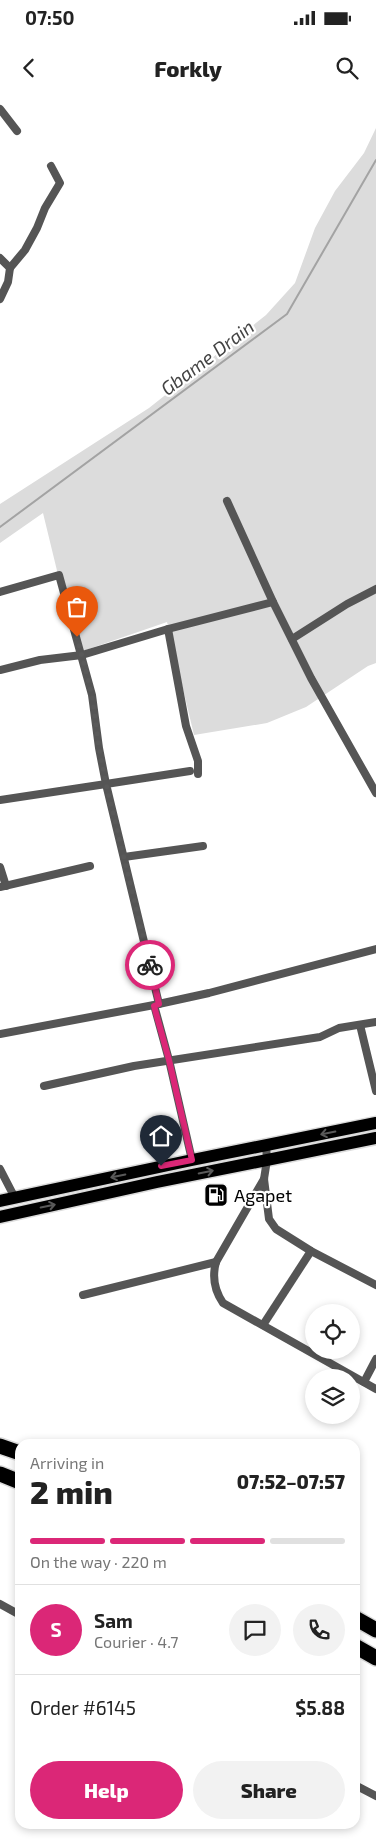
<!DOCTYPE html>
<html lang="en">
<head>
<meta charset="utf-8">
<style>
	body { margin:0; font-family:"Exo 2",sans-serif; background:#f2f2f2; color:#222; height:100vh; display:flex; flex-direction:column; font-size:19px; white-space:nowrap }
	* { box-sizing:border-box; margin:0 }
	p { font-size:16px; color:#767676 }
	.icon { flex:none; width:28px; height:28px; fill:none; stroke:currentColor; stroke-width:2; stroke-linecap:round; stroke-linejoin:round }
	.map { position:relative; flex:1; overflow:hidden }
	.panel { position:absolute; left:15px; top:1339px; width:345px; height:390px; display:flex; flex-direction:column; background:#fff; border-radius:15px; box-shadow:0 2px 8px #0003 }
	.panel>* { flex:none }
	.buttons { position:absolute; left:305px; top:1204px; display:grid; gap:10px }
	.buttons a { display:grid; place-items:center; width:55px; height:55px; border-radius:50%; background:#fff; box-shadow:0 2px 8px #0003; font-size:25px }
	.pin { position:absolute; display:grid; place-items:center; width:42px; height:42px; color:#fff; margin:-51px -21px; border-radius:50% 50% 50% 0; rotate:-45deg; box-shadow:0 0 5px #0007 }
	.pin .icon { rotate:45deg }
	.courier { position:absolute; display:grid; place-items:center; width:50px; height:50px; margin:-25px; border:4px solid #db2777; border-radius:50%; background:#fff; color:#222; box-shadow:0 1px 6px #0007 }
	.overview em { font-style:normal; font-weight:800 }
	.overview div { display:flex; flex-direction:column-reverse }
	.overview { display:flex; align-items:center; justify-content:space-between; height:85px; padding:0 15px }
	h1 { font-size:32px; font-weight:800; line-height:38px }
	.bar { display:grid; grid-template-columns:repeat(4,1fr); gap:8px 5px; align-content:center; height:60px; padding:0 15px }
	.bar i { height:6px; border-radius:4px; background:#e0e0e0 }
	.bar .current { background:#db2777 }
	.bar p { grid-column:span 4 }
	.line { display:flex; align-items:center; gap:12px; padding:0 15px; border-top:1px solid #e0e0e0 }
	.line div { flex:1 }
	.round { display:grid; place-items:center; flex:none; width:52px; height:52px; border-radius:26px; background:#f2f2f2 }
	.cta { display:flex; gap:10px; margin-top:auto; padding:10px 15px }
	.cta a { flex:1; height:58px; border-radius:30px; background:#db2777; color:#fff; font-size:20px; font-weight:800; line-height:58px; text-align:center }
	.cta a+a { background:#f2f2f2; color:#222 }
	.status { display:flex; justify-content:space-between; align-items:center; height:35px; padding:0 25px; background:#fff; direction:ltr }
	.status svg { height:14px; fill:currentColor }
	header { display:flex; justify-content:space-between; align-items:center; height:65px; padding:0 15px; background:#fff; font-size:22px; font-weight:800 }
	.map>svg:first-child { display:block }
</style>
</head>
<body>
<div class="status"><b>07:50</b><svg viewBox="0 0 49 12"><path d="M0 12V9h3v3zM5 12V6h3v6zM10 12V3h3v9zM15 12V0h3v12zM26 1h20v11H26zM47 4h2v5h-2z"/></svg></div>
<header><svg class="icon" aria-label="back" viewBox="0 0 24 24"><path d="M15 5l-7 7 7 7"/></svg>Forkly<svg class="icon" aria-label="search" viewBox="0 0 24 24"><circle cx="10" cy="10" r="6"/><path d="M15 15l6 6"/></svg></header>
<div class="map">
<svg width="376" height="1744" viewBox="0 0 376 1744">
	<rect width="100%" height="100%" fill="#fff"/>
	<polygon fill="#dcdcdc" points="376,28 376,563 368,566 306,607 267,623 194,635 167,522 77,553 43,413 0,443 0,404 149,308 266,215 295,183 315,128 335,91 364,53"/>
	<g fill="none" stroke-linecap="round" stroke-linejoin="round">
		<polyline stroke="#a3a3a3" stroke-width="2" points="0,427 287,214 376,60"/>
		<g stroke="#dbdbdb" stroke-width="15">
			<g id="primary">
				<polyline points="0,1101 192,1060 376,1023"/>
				<polyline points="0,1117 157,1082 376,1038"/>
			</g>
		</g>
		<g stroke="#dbdbdb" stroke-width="18">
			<g id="motorway">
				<polyline points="0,1346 20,1353"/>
				<polyline points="0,1374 20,1382"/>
				<polyline points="355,1518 376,1530"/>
				<polyline points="355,1546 376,1558"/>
			</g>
		</g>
		<g stroke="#555" stroke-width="8">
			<polyline points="0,9 17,31"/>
			<polyline points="0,158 10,168 8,182 0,199"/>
			<polyline points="10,168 25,150 37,128 45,108 60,83 51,66"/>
			<polyline points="227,401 273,502"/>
			<polyline points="0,492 59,475 92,595 99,648 106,684 0,700"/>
			<polyline points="168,529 273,502 311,578 376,693"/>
			<polyline points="292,539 347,504 376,489"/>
			<polyline points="0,570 40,560 82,555 168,529 186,626 198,661 198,674"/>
			<polyline points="124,757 203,746"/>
			<polyline points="0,767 6,786"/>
			<polyline points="0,787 90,766"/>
			<polyline points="159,904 106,684 190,671"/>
			<polyline points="154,905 169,960 192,1060"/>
			<polyline points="360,925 376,991"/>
			<polyline points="0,934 154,905 209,893 376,849"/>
			<polyline points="44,986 134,966 320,937 339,928 376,922"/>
			<polyline points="266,1045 267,1060 264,1079 269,1119 276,1129 311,1151 376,1185"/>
			<polyline points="0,1069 15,1098"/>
			<path d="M264,1079L216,1162C212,1177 214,1190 223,1203L376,1289"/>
			<polyline points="83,1195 216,1162"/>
			<polyline points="263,1225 311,1151"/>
			<polyline points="364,1282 376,1259"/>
			<polyline points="0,1504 20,1515"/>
			<polyline points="355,1685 376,1696"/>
		</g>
		<use href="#primary" stroke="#000" stroke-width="12"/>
		<use href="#motorway" stroke="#000" stroke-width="15"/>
	</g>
	<defs><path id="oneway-shaft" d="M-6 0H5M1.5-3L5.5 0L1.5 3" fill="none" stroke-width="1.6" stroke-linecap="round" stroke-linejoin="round" transform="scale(1.25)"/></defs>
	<g stroke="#595959">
		<use href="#oneway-shaft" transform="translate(328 1033) rotate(169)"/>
		<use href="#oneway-shaft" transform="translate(206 1072) rotate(-11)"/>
		<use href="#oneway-shaft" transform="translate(118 1076) rotate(168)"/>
		<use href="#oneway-shaft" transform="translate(48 1106) rotate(-12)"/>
	</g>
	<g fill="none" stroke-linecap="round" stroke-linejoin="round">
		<polyline stroke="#595959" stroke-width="5" stroke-dasharray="0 9" points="77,537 92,595 99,648 106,684 150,865"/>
		<polyline stroke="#db2777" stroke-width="6" points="150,865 159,904 154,906 169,960 192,1060 161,1066"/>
	</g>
	<defs>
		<g id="fuel-square" transform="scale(1.25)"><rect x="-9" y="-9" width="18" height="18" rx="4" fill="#000" stroke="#fff"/><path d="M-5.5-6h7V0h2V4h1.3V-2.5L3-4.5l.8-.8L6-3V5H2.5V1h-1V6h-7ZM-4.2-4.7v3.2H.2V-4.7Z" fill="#fff"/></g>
	</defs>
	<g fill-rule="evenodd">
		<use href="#fuel-square" x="216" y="1095"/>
	</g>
	<g text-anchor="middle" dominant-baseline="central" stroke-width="4.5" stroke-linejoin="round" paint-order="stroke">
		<g font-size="18" fill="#000" stroke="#fff" text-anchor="start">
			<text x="234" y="1095">Agapet</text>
		</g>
		<g font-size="19" font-style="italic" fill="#444" stroke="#fff">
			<text transform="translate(207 257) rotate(-37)">Gbame Drain</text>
		</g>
	</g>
</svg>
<div class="buttons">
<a><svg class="icon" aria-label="locate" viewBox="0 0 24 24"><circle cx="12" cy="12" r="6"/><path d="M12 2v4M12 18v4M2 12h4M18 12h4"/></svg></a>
<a><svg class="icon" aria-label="layers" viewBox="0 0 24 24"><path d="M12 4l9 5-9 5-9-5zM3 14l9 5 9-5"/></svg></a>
</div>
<div class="pin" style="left:77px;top:537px;background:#ea580c"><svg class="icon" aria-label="bag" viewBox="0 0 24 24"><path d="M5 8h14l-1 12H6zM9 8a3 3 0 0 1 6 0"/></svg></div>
<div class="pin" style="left:161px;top:1066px;background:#1f2937"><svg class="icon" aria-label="home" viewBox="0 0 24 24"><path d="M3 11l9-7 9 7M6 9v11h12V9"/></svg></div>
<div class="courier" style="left:150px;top:865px"><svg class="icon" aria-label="bike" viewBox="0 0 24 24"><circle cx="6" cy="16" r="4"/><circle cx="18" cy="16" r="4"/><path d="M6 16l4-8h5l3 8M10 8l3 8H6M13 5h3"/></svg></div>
<section class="panel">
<div class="overview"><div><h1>2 min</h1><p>Arriving in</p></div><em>07:52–07:57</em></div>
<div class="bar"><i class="current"></i><i class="current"></i><i class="current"></i><i></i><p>On the way · 220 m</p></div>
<div class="line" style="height:90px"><b class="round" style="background:#db2777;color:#fff">S</b><div><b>Sam</b><p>Courier · 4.7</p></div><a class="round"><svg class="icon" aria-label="chat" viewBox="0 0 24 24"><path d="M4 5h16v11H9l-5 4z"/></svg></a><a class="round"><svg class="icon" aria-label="phone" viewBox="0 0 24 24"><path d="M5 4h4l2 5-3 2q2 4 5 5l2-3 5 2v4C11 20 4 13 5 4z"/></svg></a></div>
<div class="line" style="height:65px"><div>Order #6145</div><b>$5.88</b></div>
<div class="cta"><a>Help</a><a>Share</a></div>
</section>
</div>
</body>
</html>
